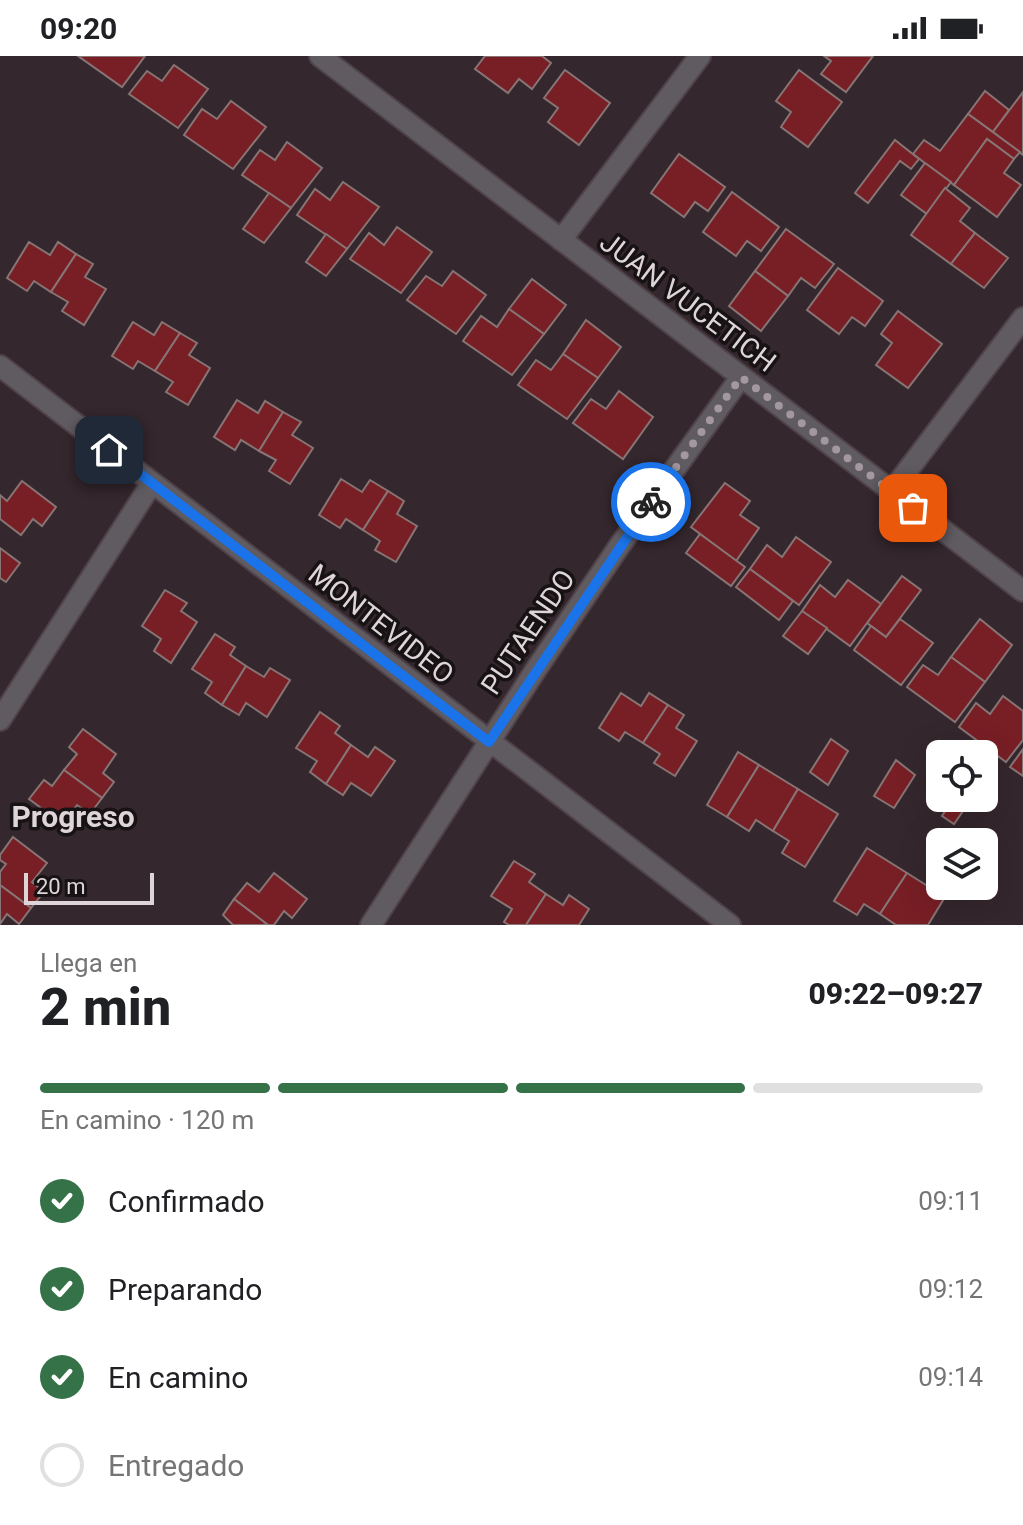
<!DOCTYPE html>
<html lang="es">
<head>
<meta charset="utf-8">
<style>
	body { margin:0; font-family:Roboto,sans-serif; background:#f2f2f2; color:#202124; height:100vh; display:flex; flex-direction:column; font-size:30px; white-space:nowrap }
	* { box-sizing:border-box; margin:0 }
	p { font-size:26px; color:#757577 }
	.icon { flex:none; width:44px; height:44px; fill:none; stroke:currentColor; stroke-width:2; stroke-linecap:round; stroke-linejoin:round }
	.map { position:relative; height:869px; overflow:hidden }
	.side { display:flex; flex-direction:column; background:#fff; flex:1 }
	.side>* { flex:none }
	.controls { position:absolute; left:926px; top:684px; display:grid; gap:16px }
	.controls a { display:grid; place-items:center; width:72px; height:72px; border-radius:12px; background:#fff; box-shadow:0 8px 32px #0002; font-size:40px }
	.scale { position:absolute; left:24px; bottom:20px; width:130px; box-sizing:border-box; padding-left:8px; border:4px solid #ded5d9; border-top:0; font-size:22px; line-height:28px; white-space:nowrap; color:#ded5d9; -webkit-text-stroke:6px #171214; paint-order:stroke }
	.pin { position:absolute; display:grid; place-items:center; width:68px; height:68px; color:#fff; margin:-34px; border-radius:16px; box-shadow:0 4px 12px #0006 }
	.courier { position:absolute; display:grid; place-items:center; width:80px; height:80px; margin:-40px; border:6px solid #1a73e8; border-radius:50%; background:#fff; color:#222; box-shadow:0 2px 10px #0007 }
	.overview em { font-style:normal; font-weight:800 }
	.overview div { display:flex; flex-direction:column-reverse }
	.overview { display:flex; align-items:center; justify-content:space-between; height:136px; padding:0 40px }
	h1 { font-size:52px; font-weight:800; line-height:60px }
	.bar { display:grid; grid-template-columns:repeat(4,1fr); gap:12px 8px; align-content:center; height:96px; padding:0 40px }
	.bar i { height:10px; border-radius:6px; background:#e0e0e0 }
	.bar .selected { background:#357248 }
	.bar p { grid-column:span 4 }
	ol { padding:0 40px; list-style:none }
	li { display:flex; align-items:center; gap:24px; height:88px }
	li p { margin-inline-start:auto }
	li .icon { padding:8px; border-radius:50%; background:#357248; color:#fff; stroke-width:4 }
	li:last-child { color:#757577 }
	li i { width:44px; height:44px; border:4px solid #e0e0e0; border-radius:50% }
	.status { display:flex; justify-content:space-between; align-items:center; height:56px; padding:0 40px; background:#fff; direction:ltr }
	.status svg { height:22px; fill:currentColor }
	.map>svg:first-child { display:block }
</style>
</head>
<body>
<div class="status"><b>09:20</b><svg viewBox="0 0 49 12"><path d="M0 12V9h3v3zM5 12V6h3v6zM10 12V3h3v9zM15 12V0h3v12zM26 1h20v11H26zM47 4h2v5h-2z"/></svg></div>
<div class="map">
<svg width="1023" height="869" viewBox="0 0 1023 869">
	<rect width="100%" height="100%" fill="#34272d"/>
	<g fill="#781e25" stroke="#877575" stroke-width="2">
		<polygon points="78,0 145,0 122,31"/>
		<polygon points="485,0 542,0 551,7 532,33 519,23 508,37 475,13"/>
		<polygon points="824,0 873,0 846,36 821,18 831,5"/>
		<polygon points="174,9 208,33 178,72 129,38 147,15 162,25"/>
		<polygon points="565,14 610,47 579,89 548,66 558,52 544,42"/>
		<polygon points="799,14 842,46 808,91 781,71 791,56 776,45"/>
		<polygon points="985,35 1009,54 993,76 968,58"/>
		<polygon points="1023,36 1023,99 993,76"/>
		<polygon points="231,45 266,71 233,113 184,79 202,53 217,63"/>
		<polygon points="968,58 1020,96 1014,103 987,83 954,129 913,98 924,84 940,95"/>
		<polygon points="987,83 1014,103 1004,117 1021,129 997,161 954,129"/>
		<polygon points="895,84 919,103 911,113 900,105 868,147 855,137"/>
		<polygon points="287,86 322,112 291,152 242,119 260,94 275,104"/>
		<polygon points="679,98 725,131 708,155 695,146 684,161 651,137"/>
		<polygon points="925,107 951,126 927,158 901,139"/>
		<polygon points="343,126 379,151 347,193 297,159 315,133 330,144"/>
		<polygon points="945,132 970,152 960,165 975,177 951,208 911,179"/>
		<polygon points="732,136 779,171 761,195 747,185 736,200 703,176"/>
		<polygon points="269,137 291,152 264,187 243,173"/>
		<polygon points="397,171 432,196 401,237 350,203 369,177 384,189"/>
		<polygon points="786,173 834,208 815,232 801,222 788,240 755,215"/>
		<polygon points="975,177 1008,202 984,232 951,208"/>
		<polygon points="326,178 347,193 326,220 306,206"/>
		<polygon points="29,186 50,199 58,186 76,198 51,236 34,225 27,235 7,222"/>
		<polygon points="76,198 93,208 85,221 106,233 84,269 62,255 68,246 51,236"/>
		<polygon points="838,212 883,245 865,270 852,261 839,278 807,254"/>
		<polygon points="453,215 486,239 456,278 407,244 426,220 442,230"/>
		<polygon points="755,215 788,240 761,275 729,250"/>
		<polygon points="532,223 566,249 544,278 509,253"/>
		<polygon points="509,253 544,278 512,319 463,285 481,260 497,271"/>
		<polygon points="898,255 942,288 908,332 876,309 892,287 881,278"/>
		<polygon points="586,264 621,291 598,322 563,298"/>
		<polygon points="133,266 154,279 162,266 180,277 155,315 138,305 133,313 112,300"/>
		<polygon points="180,277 197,287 189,299 210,312 188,349 166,336 173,326 155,315"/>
		<polygon points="563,298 598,322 567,363 518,329 536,304 551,314"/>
		<polygon points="619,335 653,361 623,403 573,367 591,343 606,353"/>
		<polygon points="237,344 258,357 265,345 283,356 259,395 241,384 235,394 214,381"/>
		<polygon points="283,356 301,366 292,379 313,392 290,428 269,415 276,404 259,395"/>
		<polygon points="341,423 362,436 370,424 388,435 363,474 346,463 340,472 319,459"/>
		<polygon points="22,425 56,451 42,470 33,463 21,479 0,463 0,439 7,445"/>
		<polygon points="725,427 750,445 740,459 759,472 736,505 691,471"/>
		<polygon points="388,435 404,445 397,458 417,470 396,506 375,494 380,485 363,474"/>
		<polygon points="700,478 745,511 731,530 686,497"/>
		<polygon points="796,481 831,506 799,549 750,513 767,489 782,501"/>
		<polygon points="0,492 20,507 6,526 0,522"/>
		<polygon points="750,513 793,545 779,564 736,531"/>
		<polygon points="902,520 921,534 886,581 867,567"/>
		<polygon points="848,524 881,548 850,590 802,555 820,529 835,541"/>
		<polygon points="165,534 187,547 181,555 197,566 171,607 154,595 161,583 142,570"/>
		<polygon points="802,555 827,572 808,598 783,580"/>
		<polygon points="900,563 933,587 901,629 854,594 871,570 886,581"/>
		<polygon points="980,563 1012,589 985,626 951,601"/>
		<polygon points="215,578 235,591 230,599 246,610 222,649 205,637 212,626 192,613"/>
		<polygon points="951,601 985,626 955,666 907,631 923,609 938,619"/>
		<polygon points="246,610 264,621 270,612 290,624 267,661 246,647 239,659 222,649"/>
		<polygon points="621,637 641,650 649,637 668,649 643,687 625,676 619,685 599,672"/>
		<polygon points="1003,640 1023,655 1023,684 1006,706 959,671 976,647 990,658"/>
		<polygon points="668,649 684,659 676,672 697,685 675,720 654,707 660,698 643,687"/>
		<polygon points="320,656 340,670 335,677 351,689 326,728 310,716 317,705 296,692"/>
		<polygon points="83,673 116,698 103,717 114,726 102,742 64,714 77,698 69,691"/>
		<polygon points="831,683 848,695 828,729 810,716"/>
		<polygon points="351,689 368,701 375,691 395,705 371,740 351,727 343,739 326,728"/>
		<polygon points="1023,693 1023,720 1010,711"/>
		<polygon points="738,696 759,709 727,761 707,749"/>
		<polygon points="896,704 915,719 894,752 874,740"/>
		<polygon points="759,709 798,733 773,775 756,764 749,775 727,761"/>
		<polygon points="64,714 102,742 90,758 77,749 63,768 29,743 44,724 52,730"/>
		<polygon points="798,733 838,758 805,811 782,797 789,785 773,775"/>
		<polygon points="951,746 963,755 954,768 942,760"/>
		<polygon points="13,781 47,807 32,826 44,836 31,852 0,829 0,816 6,808 0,804 0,799"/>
		<polygon points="867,792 907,817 880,858 864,848 857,859 834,845"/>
		<polygon points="514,805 535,818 529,826 546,838 526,869 509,869 504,866 512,853 491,840"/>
		<polygon points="274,817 307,843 292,862 284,855 274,869 268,869 234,843 247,827 259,836"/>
		<polygon points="907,817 945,841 928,869 896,869 880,858"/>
		<polygon points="0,829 31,852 19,868 7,858 0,868"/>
		<polygon points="546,838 563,849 569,839 589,853 579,869 526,869"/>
		<polygon points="234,843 268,869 233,869 223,859"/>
	</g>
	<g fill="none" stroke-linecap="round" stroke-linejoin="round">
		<g stroke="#4f4349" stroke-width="24">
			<g id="minor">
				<polyline points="320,0 1023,535"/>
				<polyline points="561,184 700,0"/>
				<polyline points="0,310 730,869"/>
				<polyline points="892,435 1023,262"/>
				<polyline points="0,664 152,427"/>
				<polyline points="371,869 535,615 618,492 741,321"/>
			</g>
		</g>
		<use href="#minor" stroke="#5f5b61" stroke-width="20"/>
	</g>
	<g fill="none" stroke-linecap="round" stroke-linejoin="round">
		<polyline stroke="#a2989d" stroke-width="8" stroke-dasharray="0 14.4" points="651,446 741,321 913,452"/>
		<polyline stroke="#1a73e8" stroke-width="10" points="109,394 489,686 651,446"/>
	</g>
	<g text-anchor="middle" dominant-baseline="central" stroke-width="7" stroke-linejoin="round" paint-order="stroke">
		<g font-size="28" fill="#ded5d9" stroke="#171214">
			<text transform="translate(688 246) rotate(37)">JUAN VUCETICH</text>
			<text transform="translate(381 568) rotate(38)">MONTEVIDEO</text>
			<text transform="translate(528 576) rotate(-56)">PUTAENDO</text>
		</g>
		<g font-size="30" font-weight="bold" fill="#ded5d9" stroke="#171214">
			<text x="73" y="760">Progreso</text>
		</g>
	</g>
</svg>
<div class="controls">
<a><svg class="icon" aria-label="locate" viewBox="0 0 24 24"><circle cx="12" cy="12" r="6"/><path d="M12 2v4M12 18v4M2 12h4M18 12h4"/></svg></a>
<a><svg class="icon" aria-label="layers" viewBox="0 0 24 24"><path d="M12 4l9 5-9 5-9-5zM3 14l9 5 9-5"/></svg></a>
</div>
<div class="scale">20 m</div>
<div class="pin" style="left:913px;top:452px;background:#ea580c"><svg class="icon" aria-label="bag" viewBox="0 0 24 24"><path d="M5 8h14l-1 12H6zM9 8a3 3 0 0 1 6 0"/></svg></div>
<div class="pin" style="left:109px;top:394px;background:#1f2937"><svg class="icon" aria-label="home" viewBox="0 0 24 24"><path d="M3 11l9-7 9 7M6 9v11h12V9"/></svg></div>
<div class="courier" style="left:651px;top:446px"><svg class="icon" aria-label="bike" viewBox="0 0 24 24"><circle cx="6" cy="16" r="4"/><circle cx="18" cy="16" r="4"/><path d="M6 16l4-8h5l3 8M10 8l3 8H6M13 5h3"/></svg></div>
</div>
<section class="side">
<div class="overview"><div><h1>2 min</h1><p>Llega en</p></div><em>09:22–09:27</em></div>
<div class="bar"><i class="selected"></i><i class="selected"></i><i class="selected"></i><i></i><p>En camino · 120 m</p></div>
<ol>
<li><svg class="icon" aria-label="check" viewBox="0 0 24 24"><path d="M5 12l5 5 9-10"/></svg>Confirmado<p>09:11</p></li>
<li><svg class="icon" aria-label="check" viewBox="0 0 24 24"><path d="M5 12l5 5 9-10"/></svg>Preparando<p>09:12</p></li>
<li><svg class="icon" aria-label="check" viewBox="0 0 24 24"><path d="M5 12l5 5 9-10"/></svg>En camino<p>09:14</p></li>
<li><i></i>Entregado</li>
</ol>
</section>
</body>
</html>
